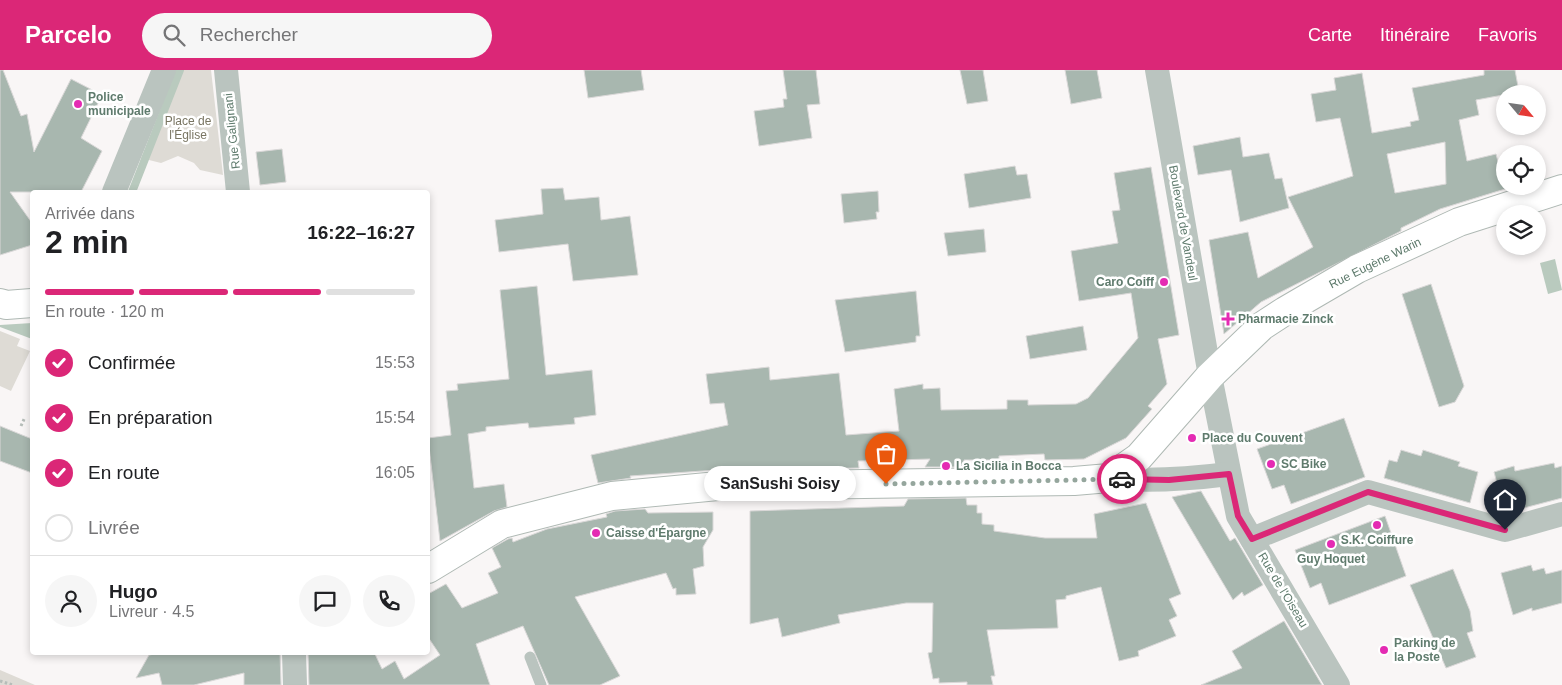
<!DOCTYPE html>
<html lang="fr">
<head>
<meta charset="utf-8">
<style>
	body { margin:0; font-family:Helvetica,sans-serif; background:#f6f6f6; color:#202124; height:100vh; display:flex; flex-direction:column; font-size:19px; white-space:nowrap }
	* { box-sizing:border-box; margin:0 }
	p { font-size:16px; color:#757577 }
	.icon { flex:none; width:28px; height:28px; fill:none; stroke:currentColor; stroke-width:2; stroke-linecap:round; stroke-linejoin:round }
	.map { position:relative; flex:1; overflow:hidden }
	.sheet { position:absolute; left:30px; top:120px; width:400px; height:465px; display:flex; flex-direction:column; background:#fff; border-radius:5px; box-shadow:0 2px 8px #0003 }
	.sheet>* { flex:none }
	.needle { width:32px; rotate:119deg }
	.controls { position:absolute; left:1496px; top:15px; display:grid; gap:10px }
	.controls a { display:grid; place-items:center; width:50px; height:50px; border-radius:50%; background:#fff; box-shadow:0 2px 8px #0003; font-size:25px }
	.pin { position:absolute; display:grid; place-items:center; width:42px; height:42px; color:#fff; margin:-51px -21px; border-radius:50% 50% 50% 0; rotate:-45deg; box-shadow:0 0 5px #0007 }
	.pin .icon { rotate:45deg }
	.courier { position:absolute; display:grid; place-items:center; width:50px; height:50px; margin:-25px; border:4px solid #db2777; border-radius:50%; background:#fff; color:#222; box-shadow:0 1px 6px #0007 }
	.bubble { position:absolute; height:35px; border-radius:18px; background:#fff; box-shadow:0 2px 8px #0003; font-size:16px; font-weight:800; line-height:35px; text-align:center }
	.head em { font-style:normal; font-weight:800 }
	.head div { display:flex; flex-direction:column-reverse }
	.head { display:flex; align-items:center; justify-content:space-between; height:85px; padding:0 15px }
	h1 { font-size:32px; font-weight:800; line-height:38px }
	.bar { display:grid; grid-template-columns:repeat(4,1fr); gap:8px 5px; align-content:center; height:60px; padding:0 15px }
	.bar i { height:6px; border-radius:4px; background:#e0e0e0 }
	.bar .current { background:#db2777 }
	.bar p { grid-column:span 4 }
	.line { display:flex; align-items:center; gap:12px; padding:0 15px; border-top:1px solid #e0e0e0 }
	.line div { flex:1 }
	.round { display:grid; place-items:center; flex:none; width:52px; height:52px; border-radius:26px; background:#f6f6f6 }
	ol { padding:0 15px; list-style:none }
	li { display:flex; align-items:center; gap:15px; height:55px }
	li p { margin-inline-start:auto }
	li .icon { padding:5px; border-radius:50%; background:#db2777; color:#fff; stroke-width:4 }
	li:last-child { color:#757577 }
	li i { width:28px; height:28px; border:2px solid #e0e0e0; border-radius:50% }
	header { display:flex; align-items:center; gap:30px; box-sizing:border-box; height:70px; padding:0 25px; background:#db2777; color:#fff }
	header strong { font-size:24px }
	nav { display:flex; gap:28px; margin-inline-start:auto; font-size:18px }
	.search { width:350px; height:45px; background:#f6f6f6; display:flex; align-items:center; gap:12px; box-sizing:border-box; padding:0 18px; border-radius:28px; color:#757577; font-size:19px }
	.map>svg:first-child { display:block }
</style>
</head>
<body>
<header>
<strong>Parcelo</strong>
<div class="search"><svg class="icon" aria-label="search" viewBox="0 0 24 24"><circle cx="10" cy="10" r="6"/><path d="M15 15l6 6"/></svg>Rechercher</div>
<nav><a>Carte</a><a>Itinéraire</a><a>Favoris</a></nav>
</header>
<div class="map">
<svg width="1562" height="615" viewBox="0 0 1562 615">
	<rect width="100%" height="100%" fill="#f9f6f6"/>
	<g fill="#dedbd5">
		<polygon points="183,0 211,0 223,105 200,100 194,93 178,86 161,93 141,88"/>
		<polygon points="0,261 20,269 17,276 30,281 11,321 0,316"/>
		<polygon points="0,600 35,615 0,615"/>
	</g>
	<g fill="#b9cabe">
		<polygon points="1555,189 1562,220 1548,224 1540,193"/>
		<polygon points="32,253 32,269 0,257 0,255"/>
	</g>
	<g fill="none" stroke-linecap="round" stroke-linejoin="round">
		<polyline stroke="#b9cabe" stroke-width="8" points="132,122 180,0"/>
	</g>
	<g fill="#a8b7af" stroke="#dad8d8" fill-rule="evenodd">
		<polygon points="0,0 3,0 21,46 27,44 34,82 71,9 102,25 81,68 102,81 81,122 10,122 32,153 32,175 0,185"/>
		<polygon points="584,0 641,0 644,20 588,28"/>
		<polygon points="783,0 816,0 820,34 807,35 812,68 759,76 754,41 784,37 783,29 787,29"/>
		<polygon points="960,0 983,0 988,31 967,34"/>
		<polygon points="1065,0 1097,0 1102,28 1071,34"/>
		<path d="M1484,0H1515L1519,22L1476,30L1479,45L1459,50L1467,91L1496,84L1505,119L1440,139L1401,158V161L1261,232L1224,264L1209,170L1248,162L1258,208L1313,177L1288,127L1353,106L1340,48L1316,52L1311,24L1336,20L1334,8L1362,3L1372,63L1411,56L1410,52L1419,50L1412,18L1484,5ZM1445,72L1446,114L1395,123L1387,84Z"/>
		<polygon points="1240,67 1243,87 1269,83 1275,109 1282,108 1289,138 1240,152 1231,100 1198,105 1193,76"/>
		<polygon points="282,79 286,112 260,115 256,82"/>
		<polygon points="1015,96 1017,105 1027,104 1031,128 969,138 964,104"/>
		<polygon points="1151,97 1179,265 1158,269 1167,314 1148,336 1152,339 1126,368 1084,389 1045,390 1044,384 999,386 999,390 964,390 964,397 925,397 930,389 858,391 859,398 717,400 630,406 631,408 598,413 591,385 728,355 724,333 710,334 706,304 769,297 770,310 839,303 846,365 899,361 894,319 923,314 923,319 940,318 941,340 1007,339 1007,330 1028,330 1028,335 1076,334 1088,328 1138,268 1131,223 1079,231 1071,181 1118,173 1112,141 1120,140 1114,103"/>
		<polygon points="563,118 565,130 599,127 601,150 630,146 638,205 573,211 568,174 499,182 495,150 543,144 541,119"/>
		<polygon points="878,121 879,142 876,142 877,149 844,153 841,124"/>
		<polygon points="984,159 986,182 948,186 944,163"/>
		<polygon points="1431,214 1464,316 1455,332 1439,337 1402,224"/>
		<polygon points="537,216 546,305 592,300 596,345 574,348 575,354 529,358 528,353 486,357 486,361 468,364 474,418 504,414 507,437 494,441 440,471 428,368 451,365 446,321 458,320 457,314 509,309 500,220"/>
		<polygon points="916,221 920,266 916,266 916,272 845,282 835,230"/>
		<polygon points="1083,256 1087,280 1030,289 1026,266"/>
		<polygon points="1344,348 1365,407 1291,434 1284,415 1272,419 1257,379"/>
		<polygon points="0,356 32,369 32,403 0,391"/>
		<polygon points="1401,380 1421,386 1423,380 1460,392 1458,396 1478,402 1470,433 1384,408 1389,390 1397,392"/>
		<polygon points="1554,393 1555,398 1562,396 1562,428 1505,443 1494,402 1514,396 1515,401"/>
		<polygon points="1201,421 1230,471 1235,468 1263,515 1244,526 1242,522 1233,530 1172,427"/>
		<polygon points="966,428 967,435 977,435 977,443 982,443 982,454 994,455 994,461 1045,468 1097,468 1094,444 1146,433 1181,524 1169,529 1177,546 1169,550 1176,566 1138,581 1139,586 1119,591 1101,517 1066,526 1066,529 1056,530 1058,558 987,560 995,606 991,606 993,615 967,615 967,612 939,613 939,608 933,609 928,583 932,582 933,533 906,533 838,545 840,553 782,567 778,548 750,554 750,441 904,436 908,429"/>
		<polygon points="645,439 648,443 713,442 713,460 703,477 704,496 693,499 696,524 676,525 676,518 673,519 666,503 575,527 620,606 600,615 549,615 523,556 476,574 490,615 309,615 308,582 374,582 382,599 395,591 404,609 440,585 428,567 428,524 446,514 462,538 498,523 488,503 501,497 492,478 508,469 512,468 513,472 547,459 607,447 606,444 615,441"/>
		<polygon points="1385,446 1406,506 1329,535 1321,513 1310,518 1295,480"/>
		<polygon points="1531,495 1533,501 1544,498 1546,504 1562,500 1562,533 1532,541 1532,538 1513,545 1501,503"/>
		<polygon points="1453,499 1470,541 1473,561 1467,563 1476,587 1446,598 1410,515"/>
		<polygon points="1284,551 1322,615 1201,615 1242,598 1232,581"/>
		<polygon points="154,582 280,582 281,615 244,615 244,603 194,615 162,615 159,603 136,608 149,585 155,584"/>
	</g>
	<g fill="none" stroke-linecap="round" stroke-linejoin="round">
		<g stroke="#afb9b4" stroke-width="30">
			<g id="primary">
				<polyline points="0,233 6,235 32,233"/>
				<polyline points="428,499 502,454 612,426 718,416 1074,411 1109,408 1139,387 1210,306 1262,256 1285,241 1357,199 1459,152 1562,119"/>
			</g>
		</g>
		<g stroke="#b6bdb9" stroke-width="3" stroke-dasharray="2.5 2.5" stroke-linecap="butt">
			<polyline points="21,356 25,347"/>
			<polyline points="0,611 13,615"/>
		</g>
		<polyline stroke="#bac4bf" stroke-width="11" points="530,587 541,615"/>
		<g stroke="#bac4bf" stroke-width="24">
			<polyline points="226,0 238,122"/>
			<polyline points="1157,0 1210,306 1238,446 1338,615"/>
			<polyline points="114,122 164,0"/>
			<path d="M1109,408C1149,412 1189,409 1229,404"/>
			<polyline points="1252,469 1368,422 1505,460 1562,444"/>
			<polyline points="294,582 295,615"/>
		</g>
		<use href="#primary" stroke="#fff" stroke-width="28"/>
	</g>
	<g fill="none" stroke-linecap="round" stroke-linejoin="round">
		<polyline stroke="#95a69d" stroke-width="5" stroke-dasharray="0 9" points="886,414 1122,409"/>
		<polyline stroke="#db2777" stroke-width="6" points="1122,409 1169,410 1229,404 1238,446 1252,469 1368,422 1505,460"/>
	</g>
	<g fill="#e42bb3" stroke="#fff" stroke-width="2">
		<circle cx="78" cy="34" r="5"/>
		<circle cx="1164" cy="212" r="5"/>
		<path d="M1225.5 241.5h5v5h5v5h-5v5h-5v-5h-5v-5h5z"/>
		<circle cx="1192" cy="368" r="5"/>
		<circle cx="1271" cy="394" r="5"/>
		<circle cx="946" cy="396" r="5"/>
		<circle cx="1377" cy="455" r="5"/>
		<circle cx="596" cy="463" r="5"/>
		<circle cx="1331" cy="474" r="5"/>
		<circle cx="1384" cy="580" r="5"/>
	</g>
	<g text-anchor="middle" dominant-baseline="central" stroke-width="5" stroke-linejoin="round" paint-order="stroke">
		<g font-size="12" font-weight="bold" fill="#5f7b6d" stroke="#fff" text-anchor="start">
			<text x="88" y="27">Police<tspan x="88" dy="14">municipale</tspan></text>
			<text x="1154" y="212" text-anchor="end">Caro Coiff</text>
			<text x="1238" y="249">Pharmacie Zinck</text>
			<text x="1202" y="368">Place du Couvent</text>
			<text x="1281" y="394">SC Bike</text>
			<text x="956" y="396">La Sicilia in Bocca</text>
			<text x="606" y="463">Caisse d'Épargne</text>
			<text x="1377" y="470" text-anchor="middle">S.K. Coiffure</text>
			<text x="1331" y="489" text-anchor="middle">Guy Hoquet</text>
			<text x="1394" y="573">Parking de<tspan x="1394" dy="14">la Poste</tspan></text>
		</g>
		<g font-size="12" fill="#797562" stroke="#fff">
			<text x="188" y="51">Place de<tspan x="188" dy="14">l'Église</tspan></text>
		</g>
		<g font-size="12" fill="#5f7b6d" stroke="#fff">
			<text transform="translate(232 61) rotate(-96)">Rue Galignani</text>
			<text transform="translate(1183 153) rotate(80)">Boulevard de Vandeul</text>
			<text transform="translate(1375 193) rotate(-26)">Rue Eugène Warin</text>
			<text transform="translate(1283 520) rotate(59)">Rue de l'Oiseau</text>
		</g>
	</g>
</svg>
<div class="controls">
<a><svg class="needle" viewBox="-14 -14 28 28"><path d="M0-13l5 13h-10z" fill="#e53935"/><path d="M0 13l5-13h-10z" fill="#757577"/></svg></a>
<a><svg class="icon" aria-label="locate" viewBox="0 0 24 24"><circle cx="12" cy="12" r="6"/><path d="M12 2v4M12 18v4M2 12h4M18 12h4"/></svg></a>
<a><svg class="icon" aria-label="layers" viewBox="0 0 24 24"><path d="M12 4l9 5-9 5-9-5zM3 14l9 5 9-5"/></svg></a>
</div>
<div class="pin" style="left:886px;top:414px;background:#ea580c"><svg class="icon" aria-label="bag" viewBox="0 0 24 24"><path d="M5 8h14l-1 12H6zM9 8a3 3 0 0 1 6 0"/></svg></div>
<div class="pin" style="left:1505px;top:460px;background:#1f2937"><svg class="icon" aria-label="home" viewBox="0 0 24 24"><path d="M3 11l9-7 9 7M6 9v11h12V9"/></svg></div>
<div class="courier" style="left:1122px;top:409px"><svg class="icon" aria-label="car" viewBox="0 0 24 24"><path d="M5 17H2v-5l4-1 3-4h7l3 4 3 1v5h-3M9 17h6M6 11h13"/><circle cx="7" cy="17" r="2"/><circle cx="17" cy="17" r="2"/></svg></div>
<div class="bubble" style="left:704px;top:396px;width:152px">SanSushi Soisy</div>
<section class="sheet">
<div class="head"><div><h1>2 min</h1><p>Arrivée dans</p></div><em>16:22–16:27</em></div>
<div class="bar"><i class="current"></i><i class="current"></i><i class="current"></i><i></i><p>En route · 120 m</p></div>
<ol>
<li><svg class="icon" aria-label="check" viewBox="0 0 24 24"><path d="M5 12l5 5 9-10"/></svg>Confirmée<p>15:53</p></li>
<li><svg class="icon" aria-label="check" viewBox="0 0 24 24"><path d="M5 12l5 5 9-10"/></svg>En préparation<p>15:54</p></li>
<li><svg class="icon" aria-label="check" viewBox="0 0 24 24"><path d="M5 12l5 5 9-10"/></svg>En route<p>16:05</p></li>
<li><i></i>Livrée</li>
</ol>
<div class="line" style="height:90px"><a class="round"><svg class="icon" aria-label="person" viewBox="0 0 24 24"><circle cx="12" cy="8" r="4"/><path d="M4 21q1-7 8-7t8 7"/></svg></a><div><b>Hugo</b><p>Livreur · 4.5</p></div><a class="round"><svg class="icon" aria-label="chat" viewBox="0 0 24 24"><path d="M4 5h16v11H9l-5 4z"/></svg></a><a class="round"><svg class="icon" aria-label="phone" viewBox="0 0 24 24"><path d="M5 4h4l2 5-3 2q2 4 5 5l2-3 5 2v4C11 20 4 13 5 4z"/></svg></a></div>
</section>
</div>
</body>
</html>
